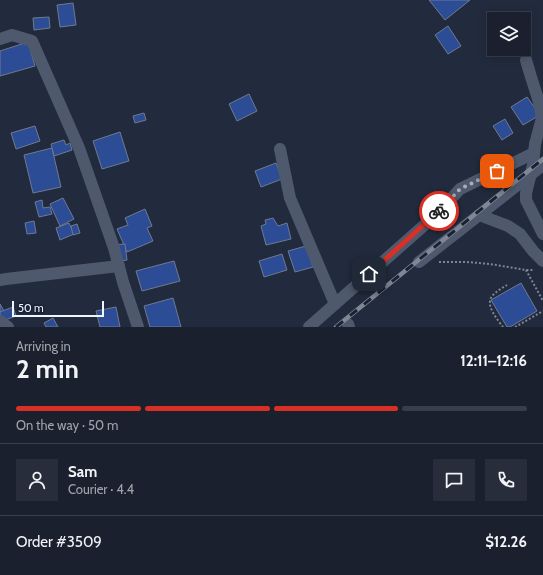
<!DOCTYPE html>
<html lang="en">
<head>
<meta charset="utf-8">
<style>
	body { margin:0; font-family:Cabin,sans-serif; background:#272d3a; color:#f1f3f6; height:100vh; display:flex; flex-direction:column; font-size:15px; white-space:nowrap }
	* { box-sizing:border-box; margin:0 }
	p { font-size:13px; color:#9fa3aa }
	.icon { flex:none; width:22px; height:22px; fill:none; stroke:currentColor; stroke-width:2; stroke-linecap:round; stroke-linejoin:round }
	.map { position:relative; height:327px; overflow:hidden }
	.drawer { display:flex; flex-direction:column; background:#1a202e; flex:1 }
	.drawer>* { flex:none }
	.buttons { position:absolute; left:487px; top:12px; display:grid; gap:8px }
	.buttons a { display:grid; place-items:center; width:44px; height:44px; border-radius:0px; background:#1a202e; box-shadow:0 2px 10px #0003,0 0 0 1px #383e4a; font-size:20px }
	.scale { position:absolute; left:12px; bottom:10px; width:92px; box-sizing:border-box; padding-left:4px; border:2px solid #f0f5ff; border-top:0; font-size:11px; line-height:14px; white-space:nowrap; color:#f0f5ff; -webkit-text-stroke:3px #192132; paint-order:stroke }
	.pin { position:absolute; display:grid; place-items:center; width:34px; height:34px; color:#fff; margin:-17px; border-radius:8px; box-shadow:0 2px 6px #0006 }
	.courier { position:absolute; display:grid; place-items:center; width:40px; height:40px; margin:-20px; border:3px solid #d93025; border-radius:50%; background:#fff; color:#222; box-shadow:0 1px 5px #0007 }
	.headline em { font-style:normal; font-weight:800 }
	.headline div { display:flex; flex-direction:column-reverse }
	.headline { display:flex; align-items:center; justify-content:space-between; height:68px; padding:0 16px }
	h1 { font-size:26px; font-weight:800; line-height:30px }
	.bar { display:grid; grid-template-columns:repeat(4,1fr); gap:6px 4px; align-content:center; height:48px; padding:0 16px }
	.bar i { height:5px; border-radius:3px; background:#383e4a }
	.bar .current { background:#d93025 }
	.bar p { grid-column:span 4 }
	.line { display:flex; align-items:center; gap:10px; padding:0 16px; border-top:1px solid #383e4a }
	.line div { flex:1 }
	.round { display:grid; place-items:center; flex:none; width:42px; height:42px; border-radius:0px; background:#272d3a }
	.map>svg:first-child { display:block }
</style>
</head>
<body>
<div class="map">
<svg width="543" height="327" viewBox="0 0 543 327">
	<rect width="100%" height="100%" fill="#222b3d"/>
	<g fill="#2d4c96" stroke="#6f7a8f">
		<polygon points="429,0 470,0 445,20"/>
		<polygon points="73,3 76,25 60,27 57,5"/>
		<polygon points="49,17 50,28 34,30 33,18"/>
		<polygon points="448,26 461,46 448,54 435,35"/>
		<polygon points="28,42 35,66 0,76 0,51"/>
		<polygon points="249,94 257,111 237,121 229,104"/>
		<polygon points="527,97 540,115 523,125 511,107"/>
		<polygon points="144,113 146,120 135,123 133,116"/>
		<polygon points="505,119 513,133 502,140 493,126"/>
		<polygon points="35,126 40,141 16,149 11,133"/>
		<polygon points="120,132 129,161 102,169 93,141"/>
		<polygon points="64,140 66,145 70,143 72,150 54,156 51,144"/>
		<polygon points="52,148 61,187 33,193 24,155"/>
		<polygon points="276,163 282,179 261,187 255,171"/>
		<polygon points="63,198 74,219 60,226 50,204"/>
		<polygon points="42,200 43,208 50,207 52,214 39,217 35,202"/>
		<polygon points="145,209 152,226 147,228 153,241 127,252 117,229 128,225 125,218"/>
		<polygon points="273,218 278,226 287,223 291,239 266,245 261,226 266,224 265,220"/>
		<polygon points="34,221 36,233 27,234 25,223"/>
		<polygon points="69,223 74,234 60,240 56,228"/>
		<polygon points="77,224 80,233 73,235 71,226"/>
		<polygon points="125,244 127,260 115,262 112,245"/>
		<polygon points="306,246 313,267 295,272 288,251"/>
		<polygon points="282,254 287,270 264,277 259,261"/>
		<polygon points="174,261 180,281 142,291 136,271"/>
		<polygon points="521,283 537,311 510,327 507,327 491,300"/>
		<polygon points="173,298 181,327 150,327 144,306"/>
		<polygon points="0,304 4,311 0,313"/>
		<polygon points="13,307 16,316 0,322 0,312"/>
		<polygon points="116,307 120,327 100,327 96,311"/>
		<polygon points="53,318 58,327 46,327 44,323"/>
	</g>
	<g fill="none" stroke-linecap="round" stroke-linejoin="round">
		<g stroke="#7e8594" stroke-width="2" stroke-dasharray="2 2" stroke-linecap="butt">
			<polyline points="439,262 467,262 490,264 526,270 534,270"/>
			<polyline points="526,270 543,301"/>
			<path d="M503,327C497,319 484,304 493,295C497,291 502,288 507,285"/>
			<polyline points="515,327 543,311"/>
		</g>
		<g stroke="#4f596d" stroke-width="12">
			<polyline points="0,39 12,35 32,41 79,148 114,248 123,282 138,327"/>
			<polyline points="526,60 531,77 539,102 542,118 535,144 533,165 526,193 526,200 543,234"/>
			<polyline points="280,149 290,198 335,304"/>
			<polyline points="479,215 508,226 520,234 533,251 543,261"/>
			<polyline points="419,262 543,165"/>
			<polyline points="0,280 6,279 119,266"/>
			<polyline points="0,321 8,327"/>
			<polyline points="348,324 349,327"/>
			<polyline points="309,327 437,214 460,189 534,153"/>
		</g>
		<g stroke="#7f8795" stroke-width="4.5">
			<polyline id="rail" points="336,327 543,159"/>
		</g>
		<use href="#rail" stroke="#192132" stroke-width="3" stroke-dasharray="9" stroke-linecap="butt"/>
	</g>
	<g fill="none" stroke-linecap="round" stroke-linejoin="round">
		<polyline stroke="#a8aebb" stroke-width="4" stroke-dasharray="0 7.2" points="439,211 460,189 497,171"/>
		<polyline stroke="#d93025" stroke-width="5" points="369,274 439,211"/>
	</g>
</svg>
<div class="buttons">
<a><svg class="icon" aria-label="layers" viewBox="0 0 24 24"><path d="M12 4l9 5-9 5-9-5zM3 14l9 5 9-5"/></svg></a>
</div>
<div class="scale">50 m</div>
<div class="pin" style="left:497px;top:171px;background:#ea580c"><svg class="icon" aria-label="bag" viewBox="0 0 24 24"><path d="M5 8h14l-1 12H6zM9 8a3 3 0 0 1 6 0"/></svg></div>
<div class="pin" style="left:369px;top:274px;background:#1f2937"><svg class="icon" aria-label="home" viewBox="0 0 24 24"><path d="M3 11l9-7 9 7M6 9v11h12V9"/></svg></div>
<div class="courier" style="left:439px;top:211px"><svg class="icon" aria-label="bike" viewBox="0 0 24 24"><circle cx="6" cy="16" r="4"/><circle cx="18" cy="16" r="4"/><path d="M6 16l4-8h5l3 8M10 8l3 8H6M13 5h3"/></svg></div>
</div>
<section class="drawer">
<div class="headline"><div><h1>2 min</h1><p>Arriving in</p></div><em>12:11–12:16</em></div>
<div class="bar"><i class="current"></i><i class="current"></i><i class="current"></i><i></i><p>On the way · 50 m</p></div>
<div class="line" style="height:72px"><a class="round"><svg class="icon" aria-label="person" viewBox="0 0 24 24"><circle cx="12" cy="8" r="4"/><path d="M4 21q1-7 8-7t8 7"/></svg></a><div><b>Sam</b><p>Courier · 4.4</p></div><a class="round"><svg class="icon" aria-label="chat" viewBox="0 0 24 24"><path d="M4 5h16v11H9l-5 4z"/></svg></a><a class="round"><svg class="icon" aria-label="phone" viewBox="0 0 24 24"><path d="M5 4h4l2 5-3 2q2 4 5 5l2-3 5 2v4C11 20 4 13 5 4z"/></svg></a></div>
<div class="line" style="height:52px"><div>Order #3509</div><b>$12.26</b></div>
</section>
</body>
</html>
